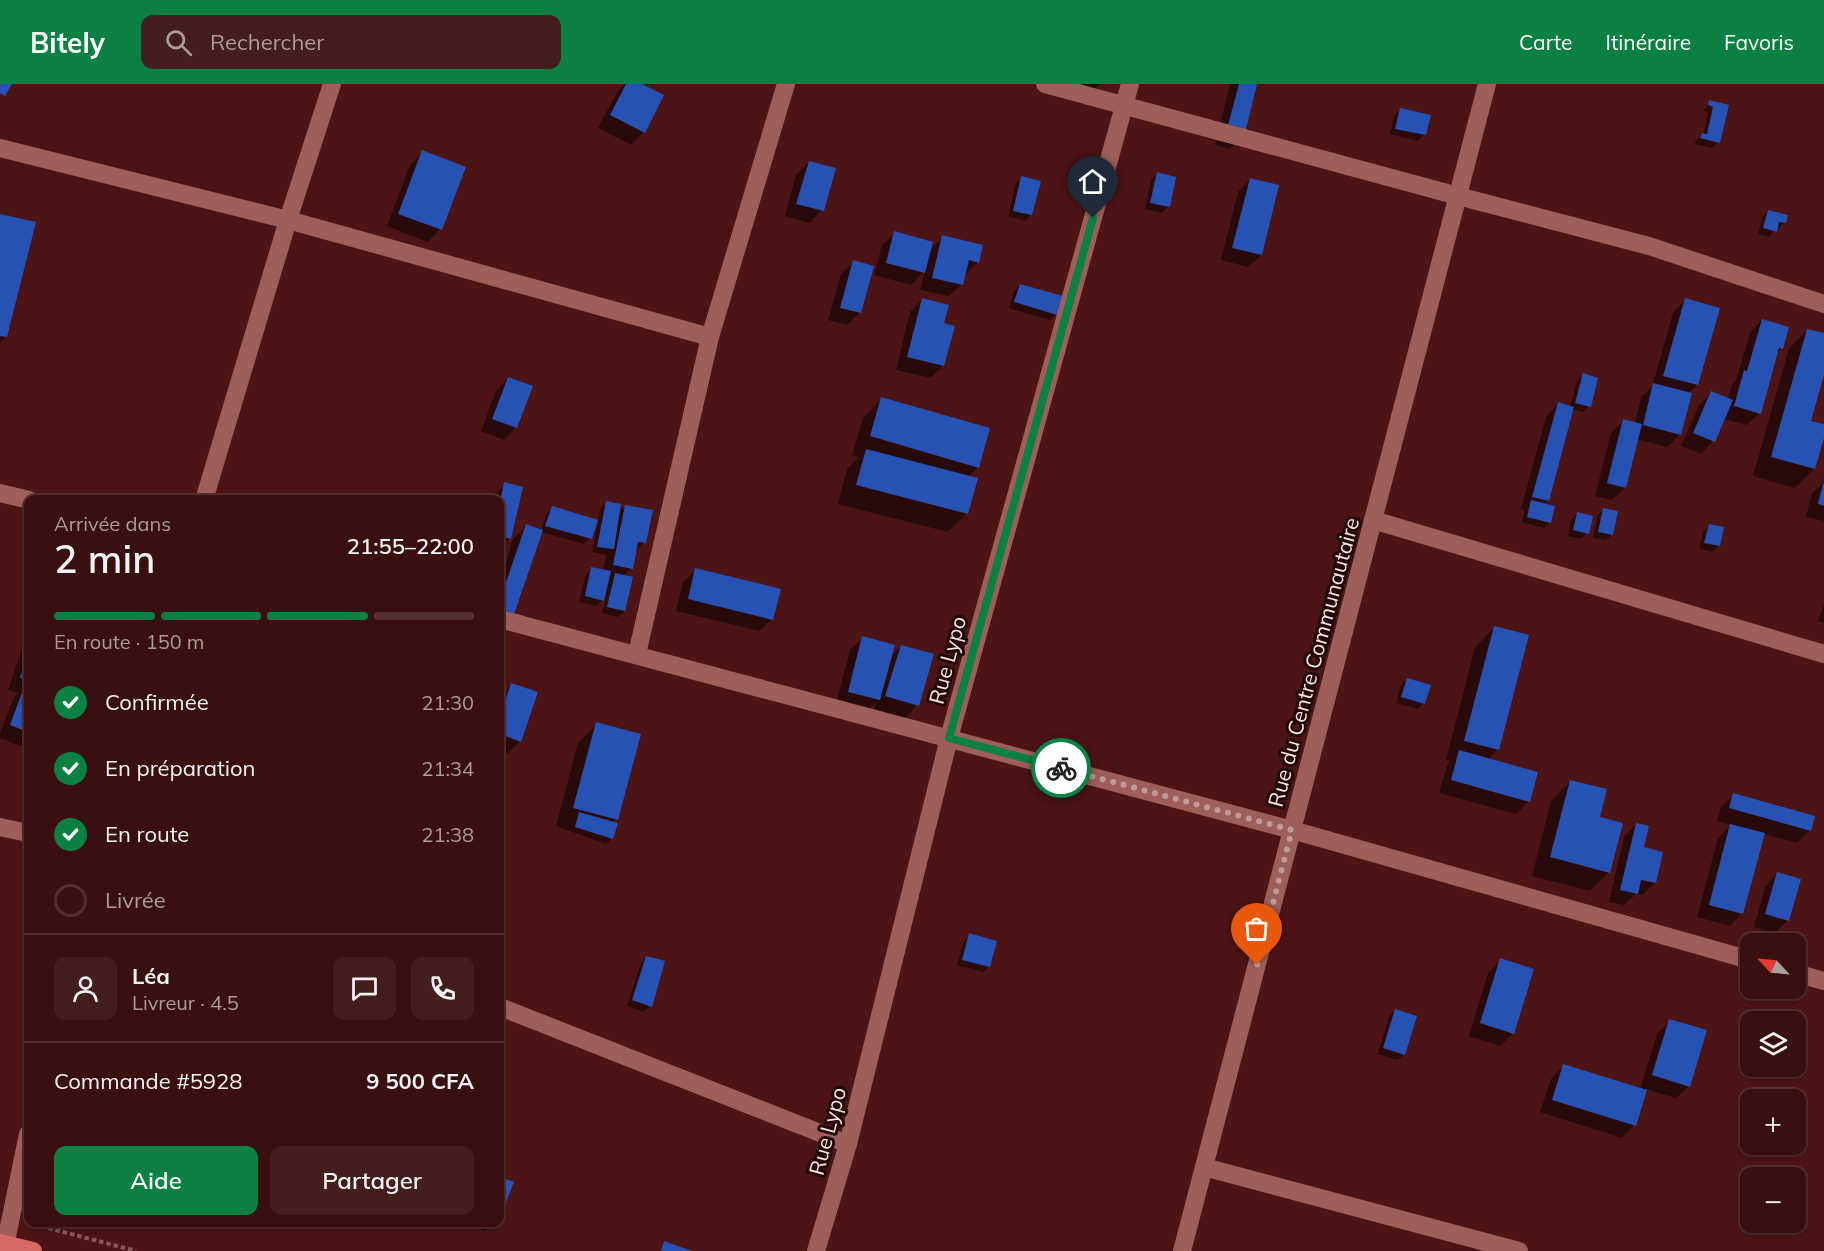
<!DOCTYPE html>
<html lang="fr">
<head>
<meta charset="utf-8">
<style>
	body { margin:0; font-family:Mulish,sans-serif; background:#441d1d; color:#f1f3f6; height:100vh; display:flex; flex-direction:column; font-size:22px; white-space:nowrap }
	* { box-sizing:border-box; margin:0 }
	p { font-size:20px; color:#ab9c9e }
	.icon { flex:none; width:33px; height:33px; fill:none; stroke:currentColor; stroke-width:2; stroke-linecap:round; stroke-linejoin:round }
	.map { position:relative; flex:1; overflow:hidden }
	.side { position:absolute; left:24px; top:411px; width:480px; height:732px; display:flex; flex-direction:column; background:#390f0f; border-radius:12px; box-shadow:0 2px 4px #0004,0 0 0 2px #532f2f }
	.side>* { flex:none }
	.needle { width:39px; rotate:296deg }
	.fabs { position:absolute; left:1740px; top:849px; display:grid; gap:12px }
	.fabs a { display:grid; place-items:center; width:66px; height:66px; border-radius:12px; background:#390f0f; box-shadow:0 2px 4px #0004,0 0 0 2px #532f2f; font-size:30px }
	.pin { position:absolute; display:grid; place-items:center; width:51px; height:51px; color:#fff; margin:-62px -26px; border-radius:50% 50% 50% 0; rotate:-45deg; box-shadow:0 0 6px #0007 }
	.pin .icon { rotate:45deg }
	.courier { position:absolute; display:grid; place-items:center; width:60px; height:60px; margin:-30px; border:4px solid #0b8043; border-radius:50%; background:#fff; color:#222; box-shadow:0 2px 8px #0007 }
	.head em { font-style:normal; font-weight:600 }
	.head div { display:flex; flex-direction:column-reverse }
	.head { display:flex; align-items:center; justify-content:space-between; height:102px; padding:0 30px }
	h1 { font-size:39px; font-weight:600; line-height:45px }
	.bar { display:grid; grid-template-columns:repeat(4,1fr); gap:9px 6px; align-content:center; height:72px; padding:0 30px }
	.bar i { height:8px; border-radius:4px; background:#532f2f }
	.bar .selected { background:#0b8043 }
	.bar p { grid-column:span 4 }
	.line { display:flex; align-items:center; gap:15px; padding:0 30px; border-top:2px solid #532f2f }
	.line div { flex:1 }
	.round { display:grid; place-items:center; flex:none; width:63px; height:63px; border-radius:12px; background:#441d1d }
	ol { padding:0 30px; list-style:none }
	li { display:flex; align-items:center; gap:18px; height:66px }
	li p { margin-inline-start:auto }
	li .icon { padding:6px; border-radius:50%; background:#0b8043; color:#fff; stroke-width:4 }
	li:last-child { color:#ab9c9e }
	li i { width:33px; height:33px; border:3px solid #532f2f; border-radius:50% }
	.primary-button { display:flex; gap:12px; margin-top:auto; padding:12px 30px }
	.primary-button a { flex:1; height:69px; border-radius:12px; background:#0b8043; color:#fff; font-size:24px; font-weight:600; line-height:69px; text-align:center }
	.primary-button a+a { background:#441d1d; color:#f1f3f6 }
	header { display:flex; align-items:center; gap:36px; box-sizing:border-box; height:84px; padding:0 30px; background:#0b8043; color:#fff }
	header strong { font-size:28px }
	nav { display:flex; gap:33px; margin-inline-start:auto; font-size:21px }
	.search { width:420px; height:54px; background:#441d1d; display:flex; align-items:center; gap:15px; box-sizing:border-box; padding:0 21px; border-radius:12px; color:#ab9c9e; font-size:22px }
	.map>svg:first-child { display:block }
</style>
</head>
<body>
<header>
<strong>Bitely</strong>
<div class="search"><svg class="icon" aria-label="search" viewBox="0 0 24 24"><circle cx="10" cy="10" r="6"/><path d="M15 15l6 6"/></svg>Rechercher</div>
<nav><a>Carte</a><a>Itinéraire</a><a>Favoris</a></nav>
</header>
<div class="map">
<svg width="1824" height="1167" viewBox="0 0 1824 1167">
	<rect width="100%" height="100%" fill="#4c1414"/>
	<g fill="#0007">
		<polygon points="625,0 638,0 662,12 644,48 631,61 598,44 617,8"/>
		<polygon points="1049,0 1099,0 1092,8"/>
		<polygon points="1230,0 1256,0 1243,52 1230,65 1215,61"/>
		<polygon points="1710,18 1727,22 1718,58 1712,64 1695,60 1696,56 1703,51 1708,28 1703,27"/>
		<polygon points="1400,26 1429,32 1424,51 1418,57 1390,50 1394,32"/>
		<polygon points="423,68 440,145 428,158 387,142 410,81"/>
		<polygon points="809,78 822,126 810,139 785,132 796,91"/>
		<polygon points="1157,90 1168,123 1162,129 1145,125 1151,96"/>
		<polygon points="1022,94 1031,131 1025,137 1008,132 1016,99"/>
		<polygon points="1250,96 1261,171 1248,183 1221,176 1238,108"/>
		<polygon points="1768,127 1784,139 1778,145 1776,144 1769,153 1758,150 1762,133"/>
		<polygon points="0,131 6,253 0,259"/>
		<polygon points="895,149 929,167 943,153 978,178 965,191 962,200 949,212 920,206 925,186 911,201 874,191 882,161"/>
		<polygon points="854,178 872,183 859,229 847,241 828,236 841,190"/>
		<polygon points="1020,201 1056,230 1050,236 1009,224 1014,207"/>
		<polygon points="923,215 942,240 943,282 930,294 896,286 910,228"/>
		<polygon points="1685,216 1697,301 1688,310 1680,350 1667,363 1637,355 1625,404 1612,416 1595,412 1611,349 1623,337 1635,339 1641,313 1652,303 1673,229"/>
		<polygon points="1762,236 1782,264 1775,271 1759,329 1747,341 1723,335 1713,357 1701,370 1681,362 1699,321 1712,308 1728,316 1732,301 1736,296 1750,249"/>
		<polygon points="1807,246 1824,251 1824,285 1809,338 1824,342 1824,349 1814,385 1795,404 1753,392 1789,265"/>
		<polygon points="1583,291 1589,322 1583,328 1572,325 1547,417 1544,420 1550,438 1544,444 1522,438 1525,426 1521,425 1546,333 1558,320 1570,323 1577,297"/>
		<polygon points="508,294 516,343 504,356 481,347 496,307"/>
		<polygon points="881,315 978,383 968,393 967,429 948,448 838,420 847,385 859,373 852,371 863,334"/>
		<polygon points="1824,398 1824,437 1806,433 1812,409"/>
		<polygon points="505,400 510,454 500,464 500,416 491,416"/>
		<polygon points="606,419 618,430 626,422 644,458 634,468 631,484 623,492 624,527 618,533 602,529 606,513 596,522 579,518 586,491 592,485 603,487 606,471 592,468 600,425"/>
		<polygon points="552,424 590,454 584,460 541,448 513,529 500,541 500,495 513,455 526,442 541,447 546,430"/>
		<polygon points="1603,426 1612,450 1606,456 1593,454 1597,432"/>
		<polygon points="1577,430 1587,449 1581,455 1568,452 1571,436"/>
		<polygon points="1709,442 1719,462 1713,468 1699,465 1703,448"/>
		<polygon points="696,486 772,535 759,547 676,527 683,498"/>
		<polygon points="1824,520 1824,539 1818,537"/>
		<polygon points="1494,544 1498,665 1487,676 1529,717 1516,730 1439,709 1447,681 1451,677 1446,676 1475,563"/>
		<polygon points="28,553 28,665 0,654 0,649 14,613 18,609 8,606 24,558"/>
		<polygon points="863,554 889,574 901,563 917,621 905,634 874,625 876,618 866,628 836,620 850,566"/>
		<polygon points="1407,595 1424,619 1418,625 1396,619 1401,601"/>
		<polygon points="511,601 520,657 507,670 500,667 500,612"/>
		<polygon points="597,640 617,735 612,739 612,754 606,760 556,742 578,659"/>
		<polygon points="1570,698 1598,734 1609,788 1590,807 1532,792 1551,717"/>
		<polygon points="1734,711 1813,733 1809,747 1797,759 1763,750 1742,829 1730,842 1697,833 1718,754 1731,741 1717,737 1721,723"/>
		<polygon points="1636,740 1642,765 1655,799 1642,811 1636,810 1624,821 1609,818 1624,753"/>
		<polygon points="1777,790 1788,836 1775,849 1754,843 1765,803"/>
		<polygon points="970,851 989,883 983,888 957,881 964,857"/>
		<polygon points="647,873 650,922 644,928 627,922 641,879"/>
		<polygon points="1501,876 1513,949 1500,962 1469,952 1488,889"/>
		<polygon points="1395,926 1404,970 1398,976 1378,970 1389,932"/>
		<polygon points="1670,937 1689,1002 1676,1014 1645,1005 1634,1041 1622,1054 1540,1028 1551,995 1563,982 1640,1005 1657,950"/>
		<polygon points="464,1138 494,1138 485,1147"/>
	</g>
	<g fill="#2851b4">
		<polygon points="0,0 12,0 5,12 0,9"/>
		<polygon points="626,0 642,0 664,11 645,49 610,31"/>
		<polygon points="1239,0 1257,0 1244,53 1226,49"/>
		<polygon points="1709,16 1729,21 1720,59 1700,54 1702,49 1707,50 1713,23 1708,21"/>
		<polygon points="1400,24 1431,31 1426,51 1395,45"/>
		<polygon points="422,66 466,83 442,146 398,130"/>
		<polygon points="809,77 836,84 824,127 796,120"/>
		<polygon points="1157,88 1176,93 1170,123 1150,119"/>
		<polygon points="1021,92 1041,97 1032,131 1013,127"/>
		<polygon points="1250,94 1279,101 1262,171 1232,164"/>
		<polygon points="1768,126 1788,131 1786,139 1779,138 1777,148 1763,144"/>
		<polygon points="0,130 36,138 7,253 0,252"/>
		<polygon points="894,147 933,158 925,189 886,179"/>
		<polygon points="942,151 983,161 979,179 969,176 963,201 932,194"/>
		<polygon points="853,176 874,182 861,229 840,224"/>
		<polygon points="1020,200 1063,212 1057,231 1014,218"/>
		<polygon points="922,214 949,221 944,239 955,242 944,282 907,273"/>
		<polygon points="1685,214 1720,224 1698,301 1663,292"/>
		<polygon points="1762,235 1789,243 1783,265 1779,264 1761,330 1734,322 1744,286 1747,287"/>
		<polygon points="1807,245 1824,249 1824,291 1811,337 1824,340 1824,354 1815,385 1771,373"/>
		<polygon points="1583,289 1598,294 1591,323 1575,319"/>
		<polygon points="508,293 533,302 517,344 492,335"/>
		<polygon points="1653,299 1692,309 1681,351 1643,341"/>
		<polygon points="1711,307 1733,316 1715,358 1693,349"/>
		<polygon points="881,313 990,344 979,384 870,352"/>
		<polygon points="1558,318 1574,323 1549,417 1532,413"/>
		<polygon points="1623,335 1642,340 1626,404 1607,399"/>
		<polygon points="866,365 978,394 968,430 856,401"/>
		<polygon points="504,398 523,403 511,455 500,452 500,418"/>
		<polygon points="1823,400 1824,400 1824,422 1818,420"/>
		<polygon points="1531,416 1555,422 1551,439 1527,433"/>
		<polygon points="606,417 621,420 614,465 597,463"/>
		<polygon points="625,421 653,426 646,459 638,458 633,485 613,481"/>
		<polygon points="552,422 598,436 592,455 545,442"/>
		<polygon points="1603,424 1618,427 1613,451 1598,448"/>
		<polygon points="1577,428 1593,432 1589,450 1573,446"/>
		<polygon points="526,440 543,446 514,530 500,525 500,516"/>
		<polygon points="1709,440 1724,443 1720,462 1704,459"/>
		<polygon points="591,483 611,487 604,517 585,512"/>
		<polygon points="695,484 781,505 773,536 688,515"/>
		<polygon points="615,489 633,493 625,527 607,523"/>
		<polygon points="1494,542 1529,551 1499,666 1464,657"/>
		<polygon points="862,552 895,561 880,616 848,608"/>
		<polygon points="901,561 934,570 919,622 885,612"/>
		<polygon points="28,568 28,596 20,594"/>
		<polygon points="1407,594 1431,601 1425,620 1401,613"/>
		<polygon points="26,598 28,599 28,648 10,641"/>
		<polygon points="511,599 538,608 521,658 500,650 500,633"/>
		<polygon points="596,638 641,650 618,736 573,724"/>
		<polygon points="1459,666 1538,688 1530,718 1451,696"/>
		<polygon points="1570,696 1607,705 1600,733 1623,739 1610,789 1550,773"/>
		<polygon points="1733,709 1815,732 1811,747 1729,724"/>
		<polygon points="579,728 618,739 613,755 575,743"/>
		<polygon points="1636,739 1649,742 1644,763 1663,768 1656,799 1641,796 1638,810 1620,806"/>
		<polygon points="1730,740 1765,749 1743,830 1709,821"/>
		<polygon points="1777,788 1801,795 1789,837 1765,830"/>
		<polygon points="969,849 997,857 990,883 962,876"/>
		<polygon points="646,872 665,877 652,923 632,916"/>
		<polygon points="1500,874 1534,885 1514,950 1480,939"/>
		<polygon points="1395,925 1417,932 1405,971 1383,964"/>
		<polygon points="1669,935 1707,946 1690,1003 1652,991"/>
		<polygon points="1563,980 1647,1006 1636,1042 1552,1016"/>
		<polygon points="500,1093 514,1098 500,1134"/>
		<polygon points="664,1157 692,1167 661,1167"/>
	</g>
	<g fill="none" stroke-linecap="round" stroke-linejoin="round">
		<polyline stroke="#875a59" stroke-width="4" stroke-dasharray="4.5 3" stroke-linecap="butt" points="41,1142 136,1167"/>
		<g stroke="#9e5e5a" stroke-width="18">
			<polyline points="1045,0 1458,112 1649,162 1824,220"/>
			<polyline points="0,64 288,136 710,253"/>
			<polyline points="0,409 29,416"/>
			<polyline points="204,416 288,136 332,0"/>
			<polyline points="1373,436 1824,570"/>
			<polyline points="500,535 1292,746 1750,876"/>
			<polyline points="637,570 710,253 786,0"/>
			<polyline points="0,743 28,749"/>
			<polyline points="1796,889 1824,897"/>
			<polyline points="500,923 848,1060"/>
			<polyline points="1204,1083 1519,1167"/>
			<polyline points="4,1167 28,1050"/>
			<polyline points="816,1167 848,1060 949,654 1130,0"/>
			<polyline points="1182,1167 1487,0"/>
		</g>
		<polyline stroke="#d86a66" stroke-width="18" points="0,1159 33,1167"/>
	</g>
	<g fill="none" stroke-linecap="round" stroke-linejoin="round">
		<polyline stroke="#bf9c9b" stroke-width="6" stroke-dasharray="0 10.8" points="1061,684 1292,746 1257,881"/>
		<polyline stroke="#0b8043" stroke-width="8" points="1061,684 949,654 1093,134"/>
	</g>
	<g text-anchor="middle" dominant-baseline="central" stroke-width="6" stroke-linejoin="round" paint-order="stroke">
		<g font-size="21" fill="#fde6e4" stroke="#220a09">
			<text transform="translate(947 576) rotate(-75)">Rue Lypo</text>
			<text transform="translate(1313 578) rotate(-75)">Rue du Centre Communautaire</text>
			<text transform="translate(827 1047) rotate(-75)">Rue Lypo</text>
		</g>
	</g>
</svg>
<div class="fabs">
<a><svg class="needle" viewBox="-14 -14 28 28"><path d="M0-13l5 13h-10z" fill="#e53935"/><path d="M0 13l5-13h-10z" fill="#ab9c9e"/></svg></a>
<a><svg class="icon" aria-label="layers" viewBox="0 0 24 24"><path d="M12 4l9 5-9 5-9-5zM3 14l9 5 9-5"/></svg></a>
<a>+</a>
<a>−</a>
</div>
<div class="pin" style="left:1257px;top:881px;background:#ea580c"><svg class="icon" aria-label="bag" viewBox="0 0 24 24"><path d="M5 8h14l-1 12H6zM9 8a3 3 0 0 1 6 0"/></svg></div>
<div class="pin" style="left:1093px;top:134px;background:#1f2937"><svg class="icon" aria-label="home" viewBox="0 0 24 24"><path d="M3 11l9-7 9 7M6 9v11h12V9"/></svg></div>
<div class="courier" style="left:1061px;top:684px"><svg class="icon" aria-label="bike" viewBox="0 0 24 24"><circle cx="6" cy="16" r="4"/><circle cx="18" cy="16" r="4"/><path d="M6 16l4-8h5l3 8M10 8l3 8H6M13 5h3"/></svg></div>
<section class="side">
<div class="head"><div><h1>2 min</h1><p>Arrivée dans</p></div><em>21:55–22:00</em></div>
<div class="bar"><i class="selected"></i><i class="selected"></i><i class="selected"></i><i></i><p>En route · 150 m</p></div>
<ol>
<li><svg class="icon" aria-label="check" viewBox="0 0 24 24"><path d="M5 12l5 5 9-10"/></svg>Confirmée<p>21:30</p></li>
<li><svg class="icon" aria-label="check" viewBox="0 0 24 24"><path d="M5 12l5 5 9-10"/></svg>En préparation<p>21:34</p></li>
<li><svg class="icon" aria-label="check" viewBox="0 0 24 24"><path d="M5 12l5 5 9-10"/></svg>En route<p>21:38</p></li>
<li><i></i>Livrée</li>
</ol>
<div class="line" style="height:108px"><a class="round"><svg class="icon" aria-label="person" viewBox="0 0 24 24"><circle cx="12" cy="8" r="4"/><path d="M4 21q1-7 8-7t8 7"/></svg></a><div><b>Léa</b><p>Livreur · 4.5</p></div><a class="round"><svg class="icon" aria-label="chat" viewBox="0 0 24 24"><path d="M4 5h16v11H9l-5 4z"/></svg></a><a class="round"><svg class="icon" aria-label="phone" viewBox="0 0 24 24"><path d="M5 4h4l2 5-3 2q2 4 5 5l2-3 5 2v4C11 20 4 13 5 4z"/></svg></a></div>
<div class="line" style="height:78px"><div>Commande #5928</div><b>9 500 CFA</b></div>
<div class="primary-button"><a>Aide</a><a>Partager</a></div>
</section>
</div>
</body>
</html>
